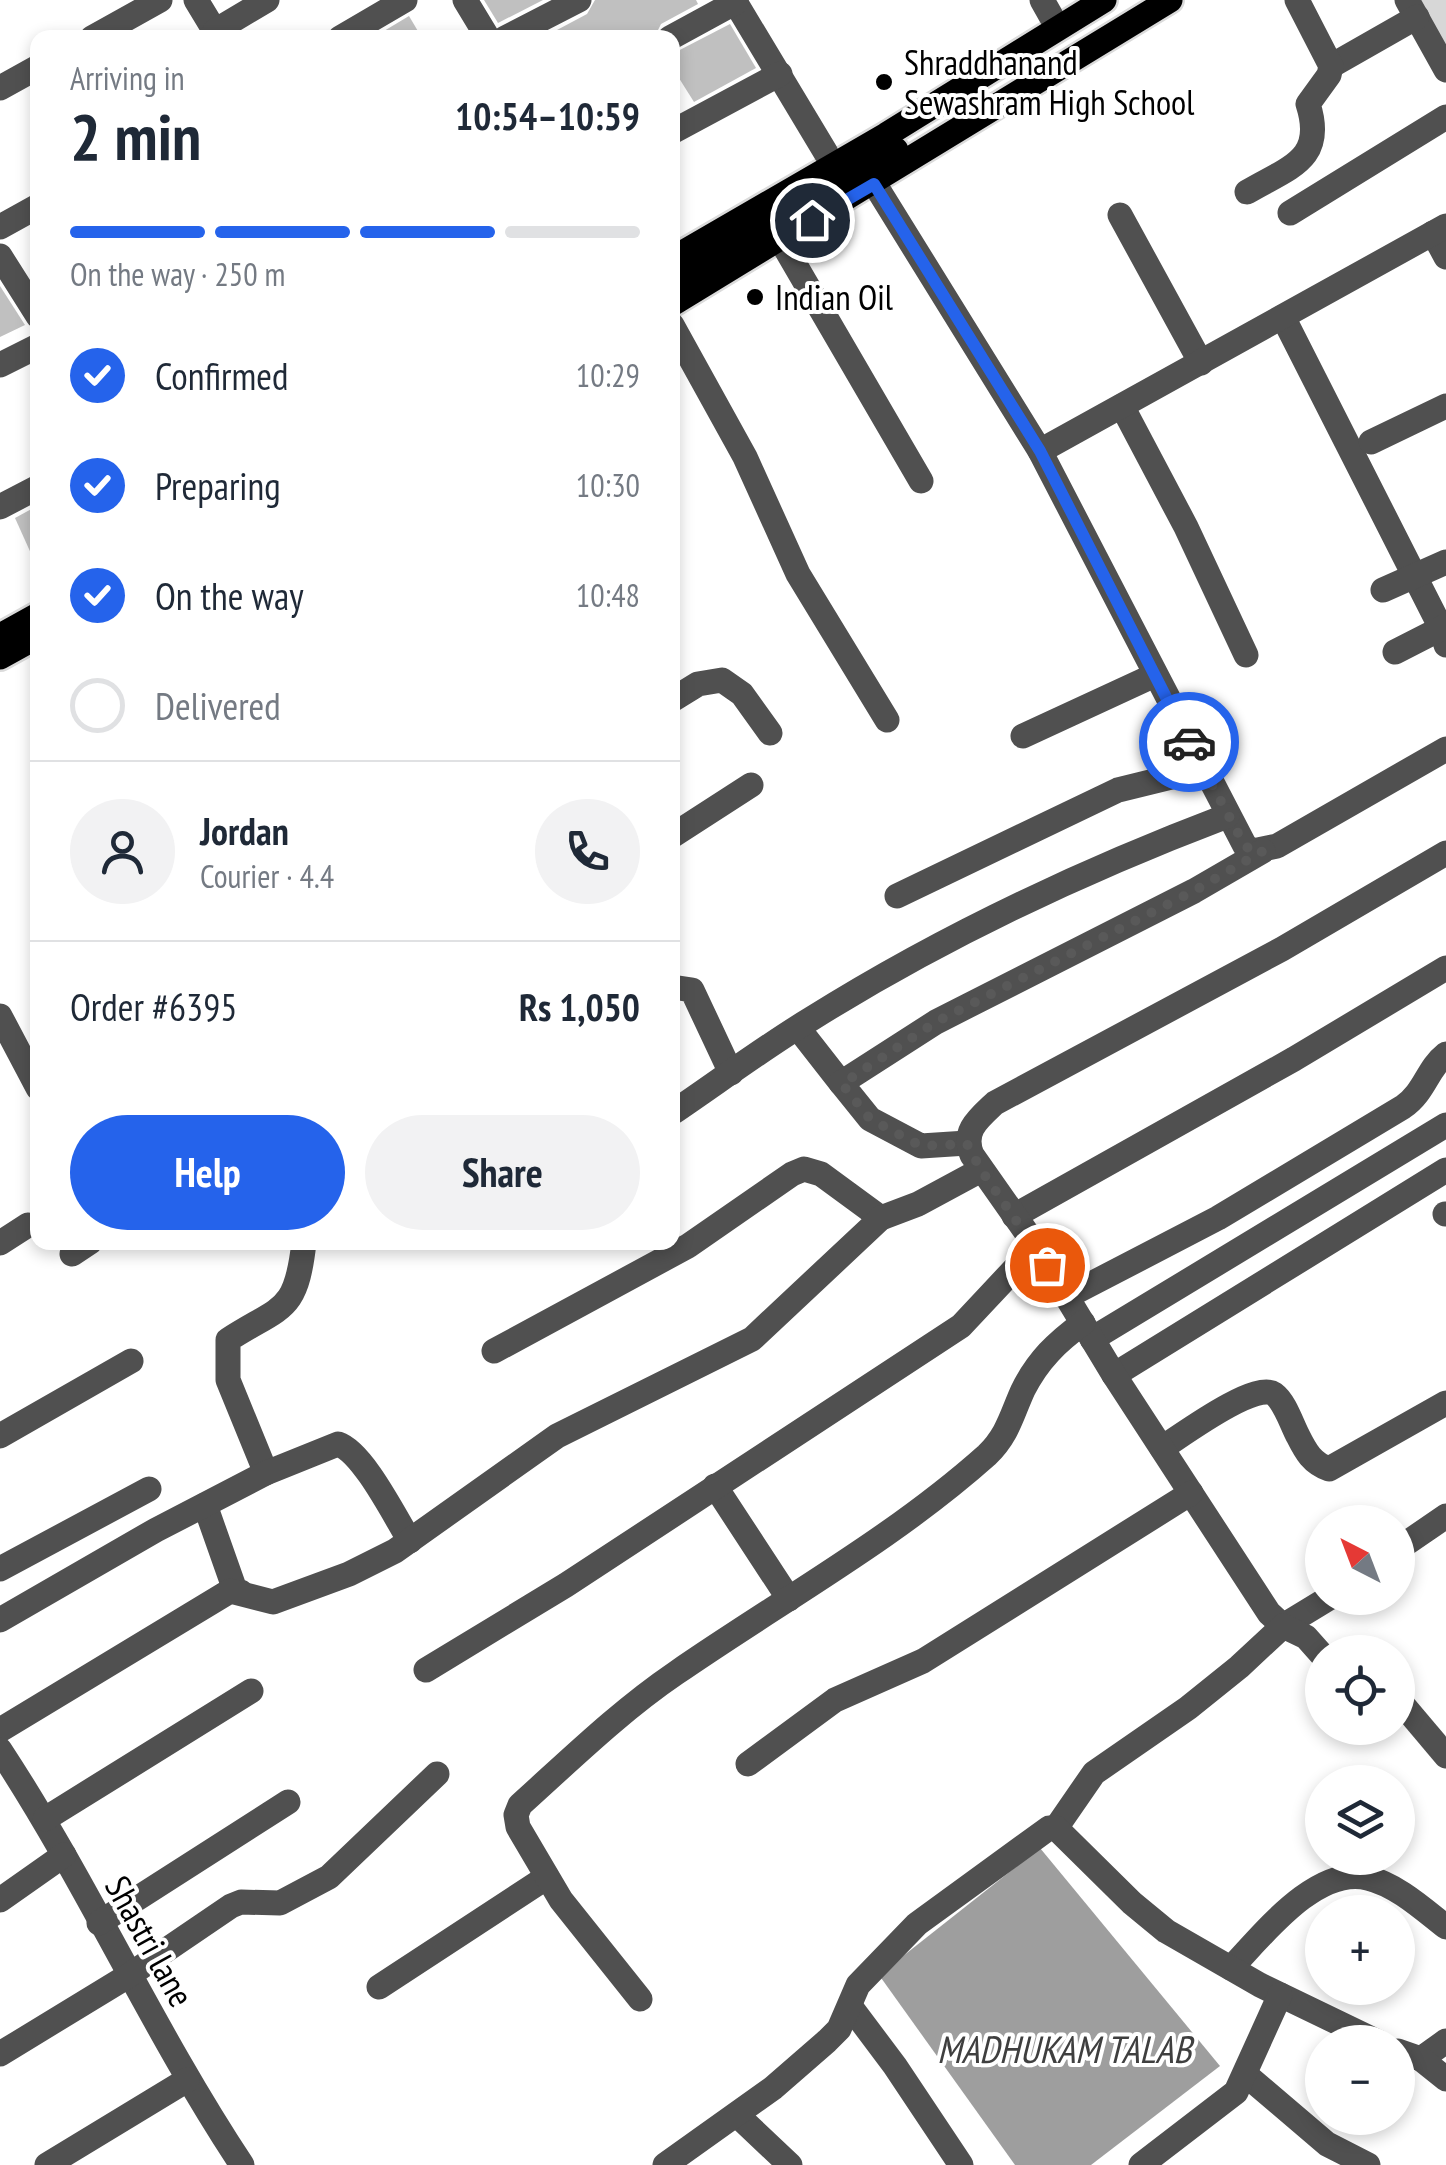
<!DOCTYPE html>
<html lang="en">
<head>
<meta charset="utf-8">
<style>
	body { margin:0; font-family:"PT Sans Narrow",sans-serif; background:#f2f2f3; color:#1f2937; height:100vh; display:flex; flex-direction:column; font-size:38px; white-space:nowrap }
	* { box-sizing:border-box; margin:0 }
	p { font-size:32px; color:#747a83 }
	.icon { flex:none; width:55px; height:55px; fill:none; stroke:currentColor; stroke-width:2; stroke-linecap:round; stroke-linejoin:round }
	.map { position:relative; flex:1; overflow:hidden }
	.panel { position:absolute; left:30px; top:30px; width:650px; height:1220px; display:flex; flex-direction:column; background:#fff; border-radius:20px; box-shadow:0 5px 15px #0003 }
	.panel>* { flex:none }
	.needle { width:65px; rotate:318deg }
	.buttons { position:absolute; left:1305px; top:1505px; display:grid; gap:20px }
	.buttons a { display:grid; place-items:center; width:110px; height:110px; border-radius:50%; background:#fff; box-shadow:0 5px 15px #0003; font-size:50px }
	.pin { position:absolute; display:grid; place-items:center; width:85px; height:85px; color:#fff; margin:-42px; border:5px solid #fff; border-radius:50%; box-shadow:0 2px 10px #0007 }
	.courier { position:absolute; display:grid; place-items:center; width:100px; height:100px; margin:-50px; border:8px solid #2563eb; border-radius:50%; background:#fff; color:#222; box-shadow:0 2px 12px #0007 }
	.head em { font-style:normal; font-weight:700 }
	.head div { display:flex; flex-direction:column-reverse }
	.head { display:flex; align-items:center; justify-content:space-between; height:170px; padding:0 40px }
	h1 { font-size:65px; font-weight:700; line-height:75px }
	.bar { display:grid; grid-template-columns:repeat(4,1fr); gap:15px 10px; align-content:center; height:120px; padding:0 40px }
	.bar i { height:12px; border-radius:8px; background:#e0e1e3 }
	.bar .on { background:#2563eb }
	.bar p { grid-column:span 4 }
	.line { display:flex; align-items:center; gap:25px; padding:0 40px; border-top:2px solid #e0e1e3 }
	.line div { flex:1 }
	.round { display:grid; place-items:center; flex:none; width:105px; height:105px; border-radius:52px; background:#f2f2f3 }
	ol { padding:0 40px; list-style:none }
	li { display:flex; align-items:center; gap:30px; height:110px }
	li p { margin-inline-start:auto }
	li .icon { padding:10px; border-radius:50%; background:#2563eb; color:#fff; stroke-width:4 }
	li:last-child { color:#747a83 }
	li i { width:55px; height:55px; border:5px solid #e0e1e3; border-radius:50% }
	.primary-button { display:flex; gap:20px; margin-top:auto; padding:20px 40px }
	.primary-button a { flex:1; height:115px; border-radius:60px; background:#2563eb; color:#fff; font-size:40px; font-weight:700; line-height:115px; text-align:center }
	.primary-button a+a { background:#f2f2f3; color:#1f2937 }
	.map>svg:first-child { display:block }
</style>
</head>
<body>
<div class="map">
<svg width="1446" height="2165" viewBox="0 0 1446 2165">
	<rect width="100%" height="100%" fill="#fff"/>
	<polygon fill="#d7d7d7" points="1415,0 1446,0 1446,58"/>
	<polygon fill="#9e9e9e" points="1040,1848 1220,2066 1091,2165 1015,2165 879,1975"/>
	<g fill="#c0c0c0">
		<polygon points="484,0 543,0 498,23"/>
		<polygon points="595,0 696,0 698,4 661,24 654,38 542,38 587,14"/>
		<polygon points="409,16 422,38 388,38 384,31"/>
		<polygon points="730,24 756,68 694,102 672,67 672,54"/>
		<polygon points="0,286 25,325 0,337"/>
		<polygon points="37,506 38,506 38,569 15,518"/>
	</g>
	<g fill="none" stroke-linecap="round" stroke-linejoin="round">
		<g stroke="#dbdbdb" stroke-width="30">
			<g id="major">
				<polyline points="672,259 886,135 1104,0"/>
				<polyline points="672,281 896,150"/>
				<polyline points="672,304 1170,0"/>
				<polyline points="0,636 38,615"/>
				<polyline points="0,657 38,636"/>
			</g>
		</g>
		<g stroke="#505050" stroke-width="25">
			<polyline points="196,0 219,38"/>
			<polyline points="465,0 488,38"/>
			<polyline points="734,0 826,153"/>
			<polyline points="1042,0 1051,16"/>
			<polyline points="1407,0 1446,70"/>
			<polyline points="215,31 267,0"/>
			<polyline points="92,38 160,0"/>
			<polyline points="340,38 405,0"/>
			<polyline points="505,38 579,0"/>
			<polyline points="670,38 736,2"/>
			<polyline points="1331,66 1417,17"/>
			<polyline points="0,88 38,67"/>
			<polyline points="672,132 780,74"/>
			<polyline points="874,183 1040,451 1245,846 1253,851 1277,846 1446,749"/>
			<path d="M1247,192C1289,167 1326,160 1308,104L1329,75L1331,66L1297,0"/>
			<polyline points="1290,213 1446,117"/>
			<polyline points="1120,215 1201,363"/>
			<polyline points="0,227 38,206"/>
			<polyline points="1433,233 1446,257"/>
			<polyline points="780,239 921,481"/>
			<polyline points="0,256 38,316"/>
			<polyline points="1283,317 1441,628 1446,645"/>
			<polyline points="672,325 745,457 798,574 887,720"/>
			<polyline points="0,365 38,346"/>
			<polyline points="1122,406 1186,527 1246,655"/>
			<polyline points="1371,442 1446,406"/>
			<polyline points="1040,451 1446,226"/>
			<polyline points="0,507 38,487"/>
			<polyline points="1383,590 1446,562"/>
			<polyline points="1395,652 1446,626"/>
			<polyline points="672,700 698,684 722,680 742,694 770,733"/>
			<polyline points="1023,736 1155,675"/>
			<polyline points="672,836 751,785"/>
			<polyline points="897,896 1118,790 1175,776 1201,764"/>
			<polyline points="672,987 692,990 731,1073"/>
			<polyline points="0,1016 38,1088"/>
			<polyline points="798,1028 841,1083"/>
			<path d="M672,1113C718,1082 763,1048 811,1019C942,937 1082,871 1227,816"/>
			<polyline points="967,1143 921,1146 870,1119 841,1083 936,1022 1194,891 1263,851"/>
			<polyline points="1445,1214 1446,1214"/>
			<polyline points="1014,1216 1294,1059 1446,968"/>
			<polyline points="0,1243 28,1225"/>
			<polyline points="72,1254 90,1242"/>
			<path d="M1066,1297L1218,1218L1403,1107C1425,1092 1427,1069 1446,1054"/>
			<polyline points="1092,1339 1446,1125"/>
			<polyline points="494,1351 688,1246 792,1174 804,1169 821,1174 881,1218"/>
			<polyline points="1114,1375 1446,1170"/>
			<polyline points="0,1436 131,1361"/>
			<path d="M1162,1448C1181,1436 1255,1381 1274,1394C1285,1402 1292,1425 1298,1436C1306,1452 1312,1463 1329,1469L1446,1403"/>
			<path d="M266,1473L228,1380V1340C282,1305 296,1314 304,1242"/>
			<polyline points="715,1486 789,1599"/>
			<polyline points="205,1505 235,1590 241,1592"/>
			<polyline points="1398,1549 1446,1516"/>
			<polyline points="0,1569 149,1489"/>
			<path d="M1329,1598L1283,1626L1269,1613L1114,1375L1036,1246L972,1155C962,1131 978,1119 995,1103L1282,949L1446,853"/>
			<path d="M0,1620L156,1530L266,1473L338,1444C363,1452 395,1517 410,1541"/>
			<polyline points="1357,1652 1358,1652"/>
			<polyline points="426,1670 566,1585 961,1326 1036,1246"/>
			<polyline points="1398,1699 1446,1756"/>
			<polyline points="0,1730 230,1591 273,1602 349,1574 395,1551 557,1436 752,1339 881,1218 918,1204 981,1170"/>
			<path d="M0,1750C88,1884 153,2031 242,2165"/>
			<polyline points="748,1764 835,1700 923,1661 1191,1493"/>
			<polyline points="45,1819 251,1691"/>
			<polyline points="1056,1828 1094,1773 1188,1708 1239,1667 1283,1626 1306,1637 1322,1655"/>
			<polyline points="0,1900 64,1855"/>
			<polyline points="99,1923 288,1802"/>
			<path d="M1231,1968C1262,1936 1316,1865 1368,1878C1397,1885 1423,1909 1446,1927"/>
			<polyline points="379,1987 547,1877"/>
			<path d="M640,1999L561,1900L518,1827L516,1815L520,1805C570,1760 620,1711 676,1673C780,1601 893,1539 987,1455C1008,1435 1012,1414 1023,1390C1038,1360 1057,1342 1083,1323"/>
			<polyline points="850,2006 895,2066 961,2165"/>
			<polyline points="1398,2051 1421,2059 1446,2041"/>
			<polyline points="0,2054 128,1976 231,1906 241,1902 280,1903 329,1877 437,1774"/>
			<polyline points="1421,2059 1446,2079"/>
			<polyline points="1246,2075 1327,2144 1368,2165"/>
			<polyline points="737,2115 790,2165"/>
			<polyline points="47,2165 187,2080"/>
			<polyline points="665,2165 773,2088 827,2041 839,2029 858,1985 917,1924 1049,1828 1056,1828 1132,1903 1166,1931 1260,1985 1378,2042"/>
			<polyline points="1141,2165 1236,2092 1280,1995"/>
		</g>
		<use href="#major" stroke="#000" stroke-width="25"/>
	</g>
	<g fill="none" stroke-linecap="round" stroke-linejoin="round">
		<polyline stroke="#595959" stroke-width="10" stroke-dasharray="0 18" points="1047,1265 981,1170 967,1144 921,1146 870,1119 842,1084 936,1022 1194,891 1263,851 1253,851 1245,846 1189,742"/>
		<polyline stroke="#2563eb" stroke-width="12" points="812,220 874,184 1040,451 1189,742"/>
	</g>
	<g fill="#000" stroke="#fff" stroke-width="4">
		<circle cx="884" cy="82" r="10"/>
		<circle cx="755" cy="297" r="10"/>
	</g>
	<g text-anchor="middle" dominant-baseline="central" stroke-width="8" stroke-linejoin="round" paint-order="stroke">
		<g font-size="35" fill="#000" stroke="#fff" text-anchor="start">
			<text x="904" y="62">Shraddhanand<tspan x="904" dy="40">Sewashram High School</tspan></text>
			<text x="775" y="297">Indian Oil</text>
		</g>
		<g font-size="35" fill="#000" stroke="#fff">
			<text transform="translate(150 1941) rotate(61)">Shastri lane</text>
		</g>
		<g font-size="38" font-style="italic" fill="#3f3f3f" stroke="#fff">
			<text x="1064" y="2048">MADHUKAM TALAB</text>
		</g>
	</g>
</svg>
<div class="buttons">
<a><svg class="needle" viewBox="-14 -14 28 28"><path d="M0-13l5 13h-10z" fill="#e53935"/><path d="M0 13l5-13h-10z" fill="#747a83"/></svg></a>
<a><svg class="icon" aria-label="locate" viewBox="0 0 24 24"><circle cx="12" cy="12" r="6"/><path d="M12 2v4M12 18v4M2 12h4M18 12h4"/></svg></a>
<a><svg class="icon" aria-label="layers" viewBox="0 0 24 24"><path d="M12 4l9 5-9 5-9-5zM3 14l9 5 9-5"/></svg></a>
<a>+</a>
<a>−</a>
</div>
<div class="pin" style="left:1047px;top:1265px;background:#ea580c"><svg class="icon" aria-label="bag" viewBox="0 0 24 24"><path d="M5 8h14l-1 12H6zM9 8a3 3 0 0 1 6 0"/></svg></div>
<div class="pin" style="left:812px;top:220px;background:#1f2937"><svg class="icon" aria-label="home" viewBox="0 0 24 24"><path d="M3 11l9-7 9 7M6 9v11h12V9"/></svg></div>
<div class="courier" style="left:1189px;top:742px"><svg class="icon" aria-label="car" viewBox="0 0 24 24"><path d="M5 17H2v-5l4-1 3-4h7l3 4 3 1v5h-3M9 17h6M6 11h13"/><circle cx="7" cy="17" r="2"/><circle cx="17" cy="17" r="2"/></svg></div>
<section class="panel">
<div class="head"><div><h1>2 min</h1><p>Arriving in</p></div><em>10:54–10:59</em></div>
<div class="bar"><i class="on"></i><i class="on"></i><i class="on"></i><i></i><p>On the way · 250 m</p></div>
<ol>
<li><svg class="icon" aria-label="check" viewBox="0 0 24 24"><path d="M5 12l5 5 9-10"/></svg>Confirmed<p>10:29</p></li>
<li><svg class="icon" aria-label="check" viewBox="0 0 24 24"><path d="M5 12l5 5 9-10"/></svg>Preparing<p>10:30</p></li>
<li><svg class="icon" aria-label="check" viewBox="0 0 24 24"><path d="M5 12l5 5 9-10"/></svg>On the way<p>10:48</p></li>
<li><i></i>Delivered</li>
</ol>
<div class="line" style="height:180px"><a class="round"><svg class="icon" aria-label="person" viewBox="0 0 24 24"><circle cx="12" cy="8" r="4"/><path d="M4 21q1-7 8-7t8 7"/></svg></a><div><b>Jordan</b><p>Courier · 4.4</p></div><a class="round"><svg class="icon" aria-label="phone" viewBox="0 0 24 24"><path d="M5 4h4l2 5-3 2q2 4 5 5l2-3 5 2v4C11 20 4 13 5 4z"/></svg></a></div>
<div class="line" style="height:130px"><div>Order #6395</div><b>Rs 1,050</b></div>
<div class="primary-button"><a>Help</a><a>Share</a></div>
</section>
</div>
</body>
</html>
